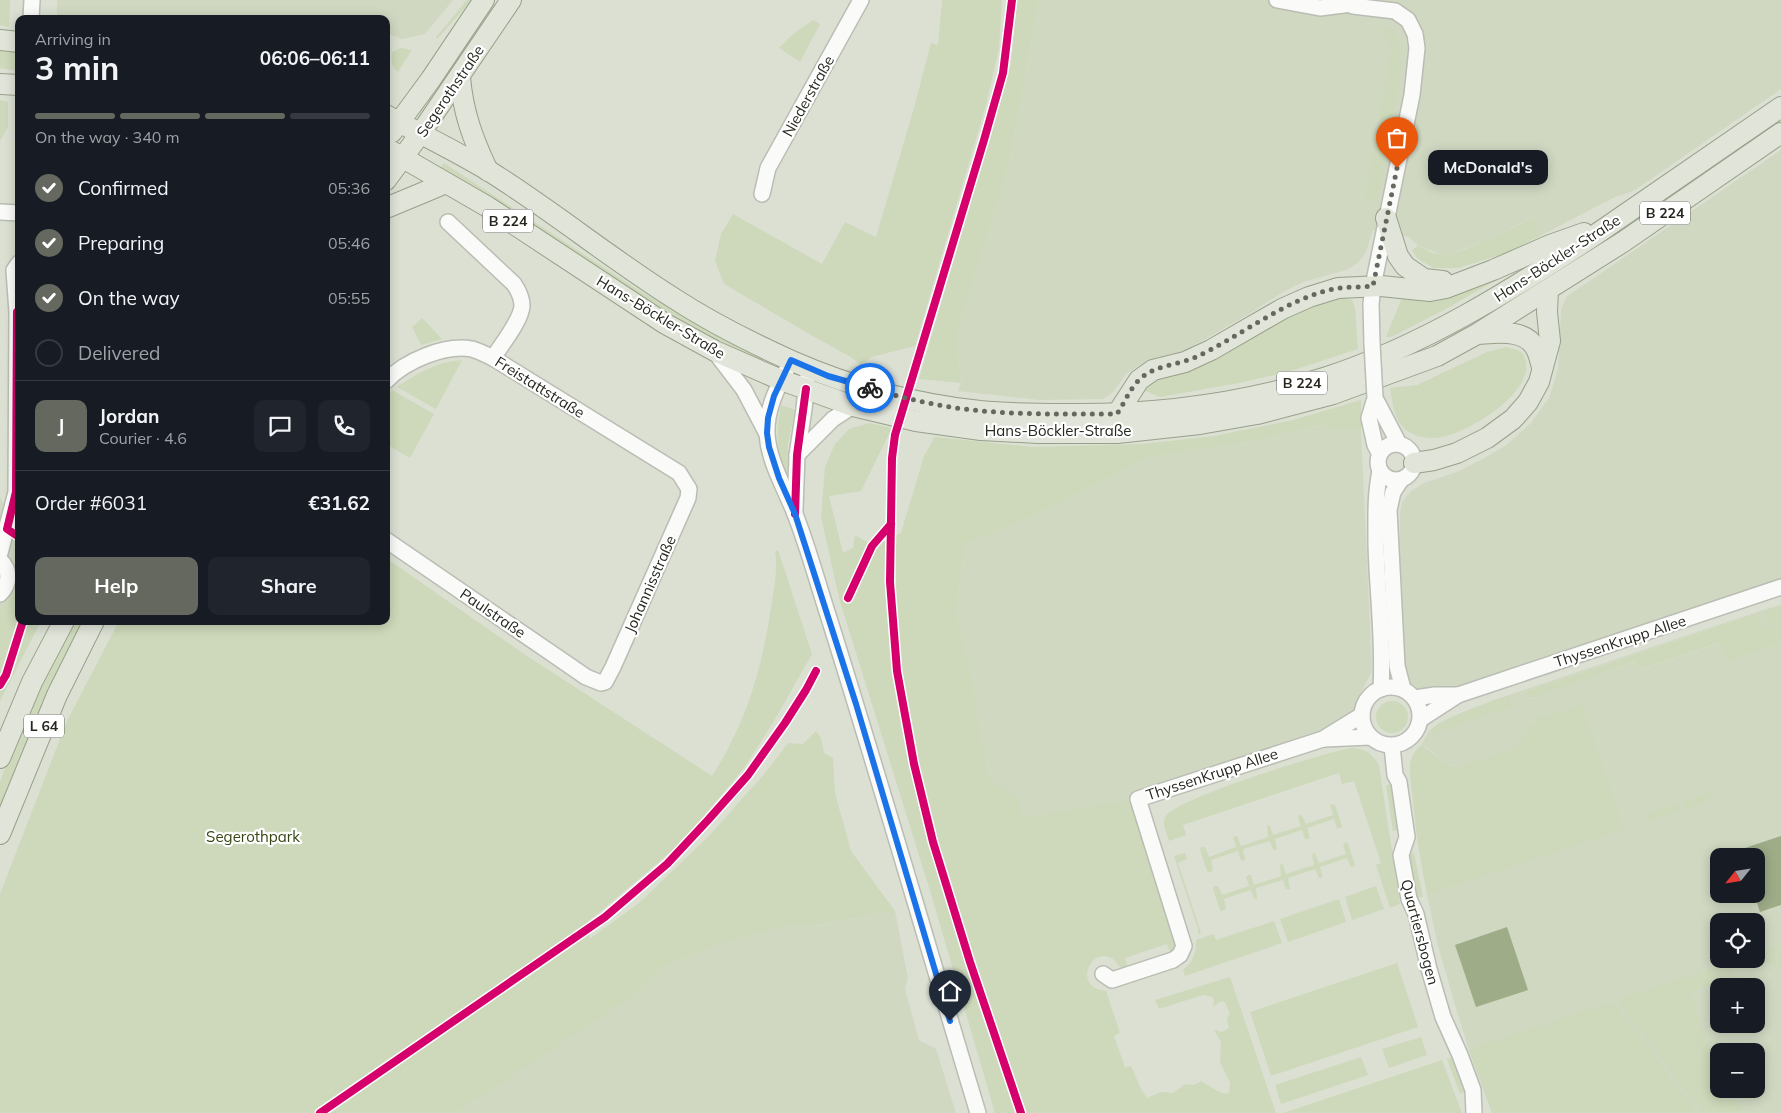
<!DOCTYPE html>
<html lang="en">
<head>
<meta charset="utf-8">
<style>
	body { margin:0; font-family:Mulish,sans-serif; background:#20242c; color:#f1f3f6; height:100vh; display:flex; flex-direction:column; font-size:19px; white-space:nowrap }
	* { box-sizing:border-box; margin:0 }
	p { font-size:16px; color:#9ea1a6 }
	.icon { flex:none; width:28px; height:28px; fill:none; stroke:currentColor; stroke-width:2; stroke-linecap:round; stroke-linejoin:round }
	.map { position:relative; flex:1; overflow:hidden }
	.side { position:absolute; left:15px; top:15px; width:375px; height:610px; display:flex; flex-direction:column; background:#171b24; border-radius:10px; box-shadow:0 2px 12px #0003 }
	.side>* { flex:none }
	.needle { width:32px; rotate:240deg }
	.fabs { position:absolute; left:1710px; top:848px; display:grid; gap:10px }
	.fabs a { display:grid; place-items:center; width:55px; height:55px; border-radius:10px; background:#171b24; box-shadow:0 2px 12px #0003; font-size:25px }
	.pin { position:absolute; display:grid; place-items:center; width:42px; height:42px; color:#fff; margin:-51px -21px; border-radius:50% 50% 50% 0; rotate:-45deg; box-shadow:0 0 5px #0007 }
	.pin .icon { rotate:45deg }
	.courier { position:absolute; display:grid; place-items:center; width:50px; height:50px; margin:-25px; border:4px solid #1a73e8; border-radius:50%; background:#fff; color:#222; box-shadow:0 1px 6px #0007 }
	.bubble { position:absolute; height:35px; border-radius:10px; background:#171b24; box-shadow:0 2px 12px #0003; font-size:16px; font-weight:700; line-height:35px; text-align:center }
	.summary em { font-style:normal; font-weight:700 }
	.summary div { display:flex; flex-direction:column-reverse }
	.summary { display:flex; align-items:center; justify-content:space-between; height:85px; padding:0 20px }
	h1 { font-size:32px; font-weight:700; line-height:38px }
	.bar { display:grid; grid-template-columns:repeat(4,1fr); gap:8px 5px; align-content:center; height:60px; padding:0 20px }
	.bar i { height:6px; border-radius:4px; background:#363941 }
	.bar .active { background:#65685e }
	.bar p { grid-column:span 4 }
	.line { display:flex; align-items:center; gap:12px; padding:0 20px; border-top:1px solid #363941 }
	.line div { flex:1 }
	.round { display:grid; place-items:center; flex:none; width:52px; height:52px; border-radius:10px; background:#20242c }
	ol { padding:0 20px; list-style:none }
	li { display:flex; align-items:center; gap:15px; height:55px }
	li p { margin-inline-start:auto }
	li .icon { padding:5px; border-radius:50%; background:#65685e; color:#fff; stroke-width:4 }
	li:last-child { color:#9ea1a6 }
	li i { width:28px; height:28px; border:2px solid #363941; border-radius:50% }
	.primary-button { display:flex; gap:10px; margin-top:auto; padding:10px 20px }
	.primary-button a { flex:1; height:58px; border-radius:10px; background:#65685e; color:#fff; font-size:20px; font-weight:700; line-height:58px; text-align:center }
	.primary-button a+a { background:#20242c; color:#f1f3f6 }
	.map>svg:first-child { display:block }
</style>
</head>
<body>
<div class="map">
<svg width="1781" height="1113" viewBox="0 0 1781 1113">
	<rect width="100%" height="100%" fill="#dbe0d3"/>
	<g fill="#d0d8c2" fill-rule="evenodd">
		<polygon points="57,0 453,0 425,34 402,39 386,33 386,19 57,19"/>
		<polygon points="1039,0 1781,0 1781,89 1641,186 1631,192 1615,197 1540,236 1532,217 1487,241 1449,254 1440,254 1418,246 1409,237 1373,230 1366,252 1358,263 1346,270 1303,282 1283,292 1249,314 1186,350 1148,360 1126,374 1113,392 1103,399 1039,400 958,391 961,383 957,334 1009,166"/>
		<polygon points="1781,150 1781,585 1459,694 1416,695 1404,686 1398,668 1400,514 1402,502 1411,491 1424,483 1457,472 1481,460 1505,446 1531,423 1549,398 1558,369 1561,310 1566,297"/>
		<polygon points="1315,426 1361,431 1372,671 1360,694 1357,710 1322,735 1132,798 1022,817 1017,798 989,777 969,662 956,612 966,544 1040,513 1149,457 1245,443"/>
		<polygon points="0,496 19,539 19,585 0,612 0,644"/>
		<path d="M1781,604L1764,610L1770,626L1762,629L1756,613L1523,692L1526,700L1535,698V696L1636,662L1640,670L1722,642L1728,662L1781,643V1113H1492L1469,1050L1458,1015L1438,946L1427,895L1624,828L1542,716L1533,721L1523,740L1518,746L1510,750L1460,767L1448,765L1426,747L1421,745L1429,731L1440,722L1454,716L1491,701ZM1483,705L1512,707L1439,732L1442,722ZM1719,856H1756V894H1719ZM1719,921H1756V959H1719ZM1719,986H1756V1024H1719ZM1719,1051H1756V1089H1719Z"/>
		<polygon points="895,911 908,978 905,989 919,1040 936,1049 956,1113 456,1113 515,1075 593,1022 632,998 664,967 720,944 798,923 804,928"/>
	</g>
	<g fill="#cdd9ba">
		<polygon points="0,0 10,0 9,27 0,25"/>
		<polygon points="467,0 472,0 437,39 436,37"/>
		<polygon points="942,0 1002,0 999,48 986,105 915,346 871,357 861,365 849,356 816,338 724,284 715,261 721,234 733,214 822,264 845,222 876,237 914,108 931,43 938,45"/>
		<polygon points="1017,0 1039,0 1009,166 957,334 961,383 919,379 1011,64"/>
		<polygon points="813,20 820,24 800,62 779,48 793,34"/>
		<polygon points="1380,28 1386,28 1398,36 1401,67 1377,200 1365,199 1392,47"/>
		<polygon points="0,48 19,50 19,71 0,68"/>
		<path d="M401,48L412,50L398,72C392,67 390,61 392,52Z"/>
		<polygon points="0,100 8,102 8,127 0,141"/>
		<polygon points="1781,118 1781,121 1587,255 1586,253"/>
		<path d="M444,163L643,293L763,357L761,362C649,307 546,235 440,168Z"/>
		<path d="M1533,217L1540,236L1506,253L1458,268H1433L1417,258L1412,250L1418,246C1425,249 1432,254 1440,254C1462,256 1512,228 1533,217Z"/>
		<polygon points="1514,270 1444,310 1391,337 1386,337 1403,295"/>
		<polygon points="1344,297 1352,300 1355,308 1358,349 1288,372 1239,383 1160,397 1144,390 1151,380 1195,365 1233,349 1297,310 1318,302"/>
		<polygon points="422,318 442,339 421,345 412,327"/>
		<path d="M1506,347C1510,349 1518,349 1521,352C1524,354 1525,359 1526,362C1532,395 1464,436 1436,438C1423,439 1409,435 1401,425C1394,416 1392,400 1390,388L1417,385L1487,352Z"/>
		<path d="M462,360L436,409L397,387C417,373 437,362 462,360Z"/>
		<polygon points="392,390 434,414 410,458 386,444 386,396"/>
		<path d="M1361,400V431L1315,426L1245,443L1149,457L1040,513L966,544L956,612L969,662L989,777L1018,798L1022,817L1132,798L1178,945L1171,954L1167,944L1125,958L1128,968H1121C1118,965 1116,962 1113,959C1090,944 1072,989 1106,991L1120,1033L1114,1036L1125,1067L1131,1066L1141,1089L1147,1098L1161,1092L1173,1093L1185,1084L1194,1085L1201,1081L1219,1092L1227,1094L1229,1093L1230,1083L1220,1062L1221,1042L1214,1030L1222,1032L1229,1028L1227,1018L1230,1014L1225,1002L1221,1001L1213,1007L1214,1001L1212,997L1203,995L1159,1009L1155,1000L1230,977L1276,1113H995L931,894L839,598L821,517L825,467L835,444L849,429L869,423L892,428L861,491L829,496L843,553L853,548L855,535L869,543L882,542L901,533L924,456L935,437L1034,447L1142,444L1214,436L1293,420Z"/>
		<path d="M781,405L795,410L788,443L787,474L785,476C776,453 776,429 781,405Z"/>
		<path d="M778,550L812,654L774,721L744,768L699,822L674,849L582,927L591,938L639,903L709,836L766,772L788,743L803,744L816,731L821,738L824,753L833,758L835,793L851,851L895,911L803,928L798,923L720,944L664,967L632,998L593,1022L515,1075L456,1113H0V894L67,721L119,621H386V558L527,656L712,776C746,724 762,668 771,608C774,588 778,571 775,551Z"/>
		<polygon points="19,585 19,621 41,621 0,701 0,612"/>
		<polygon points="1781,605 1781,643 1728,662 1721,642 1639,670 1635,662 1526,700 1523,692 1757,613 1762,628 1769,626 1764,610"/>
		<polygon points="75,621 84,621 0,812 0,781 21,729 53,662"/>
		<path d="M1508,696L1512,707L1439,732L1432,731C1442,717 1491,702 1508,696Z"/>
		<circle cx="1392" cy="717" r="16"/>
		<path d="M1582,704L1624,829L1427,895L1418,846L1410,775C1409,762 1411,754 1421,745L1423,746L1448,765L1456,767L1510,750C1527,742 1526,722 1542,715L1543,717Z"/>
		<path d="M1350,748C1364,748 1373,753 1379,766L1400,904L1390,908L1376,865L1381,863L1354,781L1342,784L1339,773L1183,825L1186,835L1169,841C1167,833 1161,823 1166,816C1180,797 1321,754 1350,748Z"/>
		<polygon points="1395,784 1402,830 1393,831 1386,785"/>
		<polygon points="1714,791 1708,801 1686,809 1684,801"/>
		<polygon points="1333,804 1335,805 1342,826 1341,828 1337,828 1334,819 1307,828 1310,838 1308,839 1305,839 1302,830 1275,839 1277,850 1273,850 1270,841 1243,849 1245,860 1243,861 1240,859 1238,851 1211,860 1213,871 1209,872 1207,871 1200,850 1201,847 1205,847 1209,857 1236,847 1233,838 1235,836 1237,836 1241,846 1268,837 1267,825 1270,826 1273,835 1301,826 1298,817 1300,814 1302,816 1306,824 1333,815 1330,805"/>
		<polygon points="1678,804 1680,811 1648,821 1646,814"/>
		<polygon points="1346,842 1348,844 1355,865 1354,867 1351,867 1347,858 1320,867 1323,877 1321,878 1319,878 1315,869 1288,878 1290,889 1286,889 1283,880 1256,888 1257,899 1254,899 1251,890 1224,899 1226,909 1222,911 1220,910 1213,889 1214,886 1218,886 1222,895 1249,886 1246,877 1248,875 1251,875 1254,885 1281,876 1280,864 1283,865 1286,874 1314,865 1312,854 1315,853 1319,863 1346,854 1343,845"/>
		<polygon points="1185,853 1187,859 1178,863 1201,933 1198,934 1198,929 1174,856"/>
		<polygon points="1414,853 1423,897 1415,898 1405,855"/>
		<polygon points="1376,886 1384,909 1352,920 1345,897"/>
		<polygon points="1339,899 1346,922 1288,942 1280,919"/>
		<path d="M1274,921L1282,943L1185,976L1183,970C1193,962 1197,952 1196,940L1213,934L1216,940Z"/>
		<polygon points="1781,946 1781,969 1756,957 1756,954"/>
		<polygon points="1397,963 1418,1027 1271,1076 1250,1012"/>
		<polygon points="1730,963 1735,976 1690,992 1719,1080 1719,1089 1722,1089 1726,1102 1735,1099 1744,1110 1739,1113 1703,1113 1617,1000"/>
		<polygon points="1613,1002 1697,1113 1492,1113 1469,1050"/>
		<polygon points="1421,1037 1427,1055 1389,1068 1382,1049"/>
		<polygon points="1361,1057 1368,1075 1281,1104 1275,1085"/>
		<polygon points="1454,1057 1469,1091 1460,1094 1447,1059"/>
		<polygon points="1442,1060 1462,1113 1283,1113"/>
	</g>
	<g fill="#9eac88">
		<polygon points="1781,836 1781,905 1760,912 1754,894 1756,894 1756,856 1742,856 1739,850"/>
		<polygon points="1507,927 1528,990 1476,1007 1455,945"/>
	</g>
	<g fill="none" stroke-linecap="round" stroke-linejoin="round">
		<g stroke="#b9bdb3" stroke-width="18">
			<g id="minor">
				<polyline points="1277,0 1320,8 1351,4"/>
				<polyline points="1345,0 1353,6 1395,11 1408,20 1415,34 1417,48 1412,95 1373,286 1371,304 1372,343"/>
				<polyline points="31,19 32,0"/>
				<polyline points="762,194 768,168 861,0"/>
				<polyline points="0,212 19,213"/>
				<path d="M448,222L514,284C518,290 522,297 522,306C521,321 501,345 493,358"/>
				<polyline points="715,352 744,390 766,432"/>
				<path d="M786,371C776,390 766,411 767,434C769,463 785,488 795,514C808,547 817,581 828,615C880,780 928,947 978,1113"/>
				<path d="M386,381C405,361 445,344 472,349C479,351 487,355 493,358L679,473L689,489L688,498L613,667L605,682L601,683L586,677L557,657L386,540"/>
				<polyline points="1375,398 1369,418 1375,445 1380,454"/>
				<polyline points="1375,398 1399,444"/>
				<circle cx="1396" cy="462" r="18"/>
				<polyline points="797,455 833,419 853,406"/>
				<path d="M1380,471C1375,495 1376,518 1376,543C1377,591 1384,640 1381,689"/>
				<polyline points="1401,480 1393,492 1389,510 1397,666 1403,689"/>
				<polyline points="795,510 797,455 804,409 807,379"/>
				<polyline points="0,553 16,492 17,312 14,270 19,263"/>
				<path d="M0,560C11,570 10,584 0,594"/>
				<circle cx="1391" cy="716" r="29"/>
				<polyline points="1415,698 1435,695 1458,695"/>
				<polyline points="1421,719 1458,695 1781,587"/>
				<polyline points="1324,739 1370,737"/>
				<polyline points="1392,746 1395,775 1399,782 1407,837 1401,855 1409,899 1416,914 1429,969 1443,1017 1460,1055 1473,1090 1474,1113"/>
				<polyline points="1103,974 1112,980 1173,960 1180,955 1184,946 1138,799 1323,739 1362,715"/>
			</g>
		</g>
		<g stroke="#98a08a" stroke-width="22">
			<g id="major">
				<polyline points="0,40 19,42"/>
				<path d="M460,77C463,113 473,139 488,171"/>
				<polyline points="0,84 19,85"/>
				<path d="M386,115C420,134 456,151 489,171C553,211 611,259 675,299C712,323 752,343 792,361C851,387 916,404 980,411C1008,414 1037,414 1066,414C1153,415 1243,404 1327,377C1424,345 1510,291 1595,235C1657,193 1719,150 1781,107"/>
				<polyline points="392,132 431,79 484,0"/>
				<polyline points="386,148 488,207 664,323 715,351 781,380 853,406 916,421 981,430 1038,433 1117,433 1200,424 1257,414 1333,394 1437,356 1477,334 1623,242 1781,133"/>
				<polyline points="386,180 420,134 511,0"/>
				<polyline points="386,208 446,183"/>
				<polyline points="1386,218 1398,256 1405,266 1424,279 1443,281"/>
				<path d="M1478,334C1496,333 1526,328 1536,349C1539,354 1540,361 1542,367"/>
				<polyline points="1117,414 1139,380 1153,370 1185,362 1211,350 1282,309 1309,297 1338,288 1381,286 1430,291 1446,288 1493,270 1550,245 1584,233"/>
				<polyline points="1414,463 1434,460 1457,453 1487,438 1513,419 1528,402 1539,382 1550,341 1547,312 1548,290"/>
				<polyline points="0,758 32,682 64,621"/>
				<polyline points="0,834 57,695 94,621"/>
			</g>
		</g>
		<use href="#minor" stroke="#fafaf8" stroke-width="15"/>
		<use href="#major" stroke="#e0e4d9" stroke-width="20"/>
		<g stroke="#b9bdb3" stroke-width="18" stroke-linecap="butt">
			<polyline id="minor-bridge" points="1372,343 1375,398"/>
		</g>
		<use href="#minor-bridge" stroke="#fafaf8" stroke-width="15"/>
		<g stroke="#fff" stroke-width="11">
			<g id="cycleway">
				<polyline points="1012,0 1003,73 984,140 895,435 892,458 890,582 897,671 914,764 933,842 970,962 1021,1113"/>
				<polyline points="17,312 16,492 7,529 19,537"/>
				<polyline points="795,514 797,455 806,389"/>
				<polyline points="848,598 872,546 891,524"/>
				<polyline points="0,685 6,675 23,621"/>
				<polyline points="320,1113 605,917 667,864 708,820 748,775 785,723 806,690 816,671"/>
			</g>
		</g>
		<use href="#cycleway" stroke="#d6006c" stroke-width="8"/>
	</g>
	<g fill="none" stroke-linecap="round" stroke-linejoin="round">
		<path stroke="#65685e" stroke-width="5" stroke-dasharray="0 9" d="M870,388C906,399 945,408 983,411C1028,415 1072,414 1117,414C1124,404 1130,388 1140,379C1155,365 1178,365 1196,357C1240,337 1291,295 1339,288C1350,287 1362,287 1373,286L1397,168"/>
		<polyline stroke="#1a73e8" stroke-width="6" points="870,388 828,376 791,360 774,396 768,418 767,433 769,447 779,478 795,514 856,704 950,1021"/>
	</g>
	<g text-anchor="middle" dominant-baseline="central" stroke-width="4.5" stroke-linejoin="round" paint-order="stroke">
		<g fill="#fff" stroke="#666862" stroke-width="1">
			<rect x="1640" y="201.5" width="50" height="23" rx="4"/>
			<rect x="483" y="209.5" width="50" height="23" rx="4"/>
			<rect x="1277" y="371.5" width="50" height="23" rx="4"/>
			<rect x="24" y="714.5" width="40" height="23" rx="4"/>
		</g>
		<g font-size="14" font-weight="bold" fill="#25281f">
			<text x="1665" y="213">B 224</text>
			<text x="508" y="221">B 224</text>
			<text x="1302" y="383">B 224</text>
			<text x="44" y="726">L 64</text>
		</g>
		<g font-size="15" fill="#25281f" stroke="#fff">
			<text transform="translate(450 91) rotate(-56)">Segerothstraße</text>
			<text transform="translate(808 96) rotate(-61)">Niederstraße</text>
			<text transform="translate(1557 258) rotate(-33)">Hans-Böckler-Straße</text>
			<text transform="translate(661 317) rotate(31)">Hans-Böckler-Straße</text>
			<text transform="translate(540 387) rotate(32)">Freistattstraße</text>
			<text x="1058" y="430">Hans-Böckler-Straße</text>
			<text transform="translate(650 584) rotate(-66)">Johannisstraße</text>
			<text transform="translate(493 613) rotate(34)">Paulstraße</text>
			<text transform="translate(1620 641) rotate(-18)">ThyssenKrupp Allee</text>
			<text transform="translate(1212 774) rotate(-18)">ThyssenKrupp Allee</text>
			<text transform="translate(1420 932) rotate(75)">Quartiersbogen</text>
		</g>
		<g font-size="15" fill="#364612" stroke="#fff">
			<text x="253" y="836">Segerothpark</text>
		</g>
	</g>
</svg>
<div class="fabs">
<a><svg class="needle" viewBox="-14 -14 28 28"><path d="M0-13l5 13h-10z" fill="#e53935"/><path d="M0 13l5-13h-10z" fill="#9ea1a6"/></svg></a>
<a><svg class="icon" aria-label="locate" viewBox="0 0 24 24"><circle cx="12" cy="12" r="6"/><path d="M12 2v4M12 18v4M2 12h4M18 12h4"/></svg></a>
<a>+</a>
<a>−</a>
</div>
<div class="pin" style="left:1397px;top:168px;background:#ea580c"><svg class="icon" aria-label="bag" viewBox="0 0 24 24"><path d="M5 8h14l-1 12H6zM9 8a3 3 0 0 1 6 0"/></svg></div>
<div class="pin" style="left:950px;top:1021px;background:#1f2937"><svg class="icon" aria-label="home" viewBox="0 0 24 24"><path d="M3 11l9-7 9 7M6 9v11h12V9"/></svg></div>
<div class="courier" style="left:870px;top:388px"><svg class="icon" aria-label="bike" viewBox="0 0 24 24"><circle cx="6" cy="16" r="4"/><circle cx="18" cy="16" r="4"/><path d="M6 16l4-8h5l3 8M10 8l3 8H6M13 5h3"/></svg></div>
<div class="bubble" style="left:1428px;top:150px;width:120px">McDonald's</div>
<section class="side">
<div class="summary"><div><h1>3 min</h1><p>Arriving in</p></div><em>06:06–06:11</em></div>
<div class="bar"><i class="active"></i><i class="active"></i><i class="active"></i><i></i><p>On the way · 340 m</p></div>
<ol>
<li><svg class="icon" aria-label="check" viewBox="0 0 24 24"><path d="M5 12l5 5 9-10"/></svg>Confirmed<p>05:36</p></li>
<li><svg class="icon" aria-label="check" viewBox="0 0 24 24"><path d="M5 12l5 5 9-10"/></svg>Preparing<p>05:46</p></li>
<li><svg class="icon" aria-label="check" viewBox="0 0 24 24"><path d="M5 12l5 5 9-10"/></svg>On the way<p>05:55</p></li>
<li><i></i>Delivered</li>
</ol>
<div class="line" style="height:90px"><b class="round" style="background:#65685e;color:#fff">J</b><div><b>Jordan</b><p>Courier · 4.6</p></div><a class="round"><svg class="icon" aria-label="chat" viewBox="0 0 24 24"><path d="M4 5h16v11H9l-5 4z"/></svg></a><a class="round"><svg class="icon" aria-label="phone" viewBox="0 0 24 24"><path d="M5 4h4l2 5-3 2q2 4 5 5l2-3 5 2v4C11 20 4 13 5 4z"/></svg></a></div>
<div class="line" style="height:65px"><div>Order #6031</div><b>€31.62</b></div>
<div class="primary-button"><a>Help</a><a>Share</a></div>
</section>
</div>
</body>
</html>
